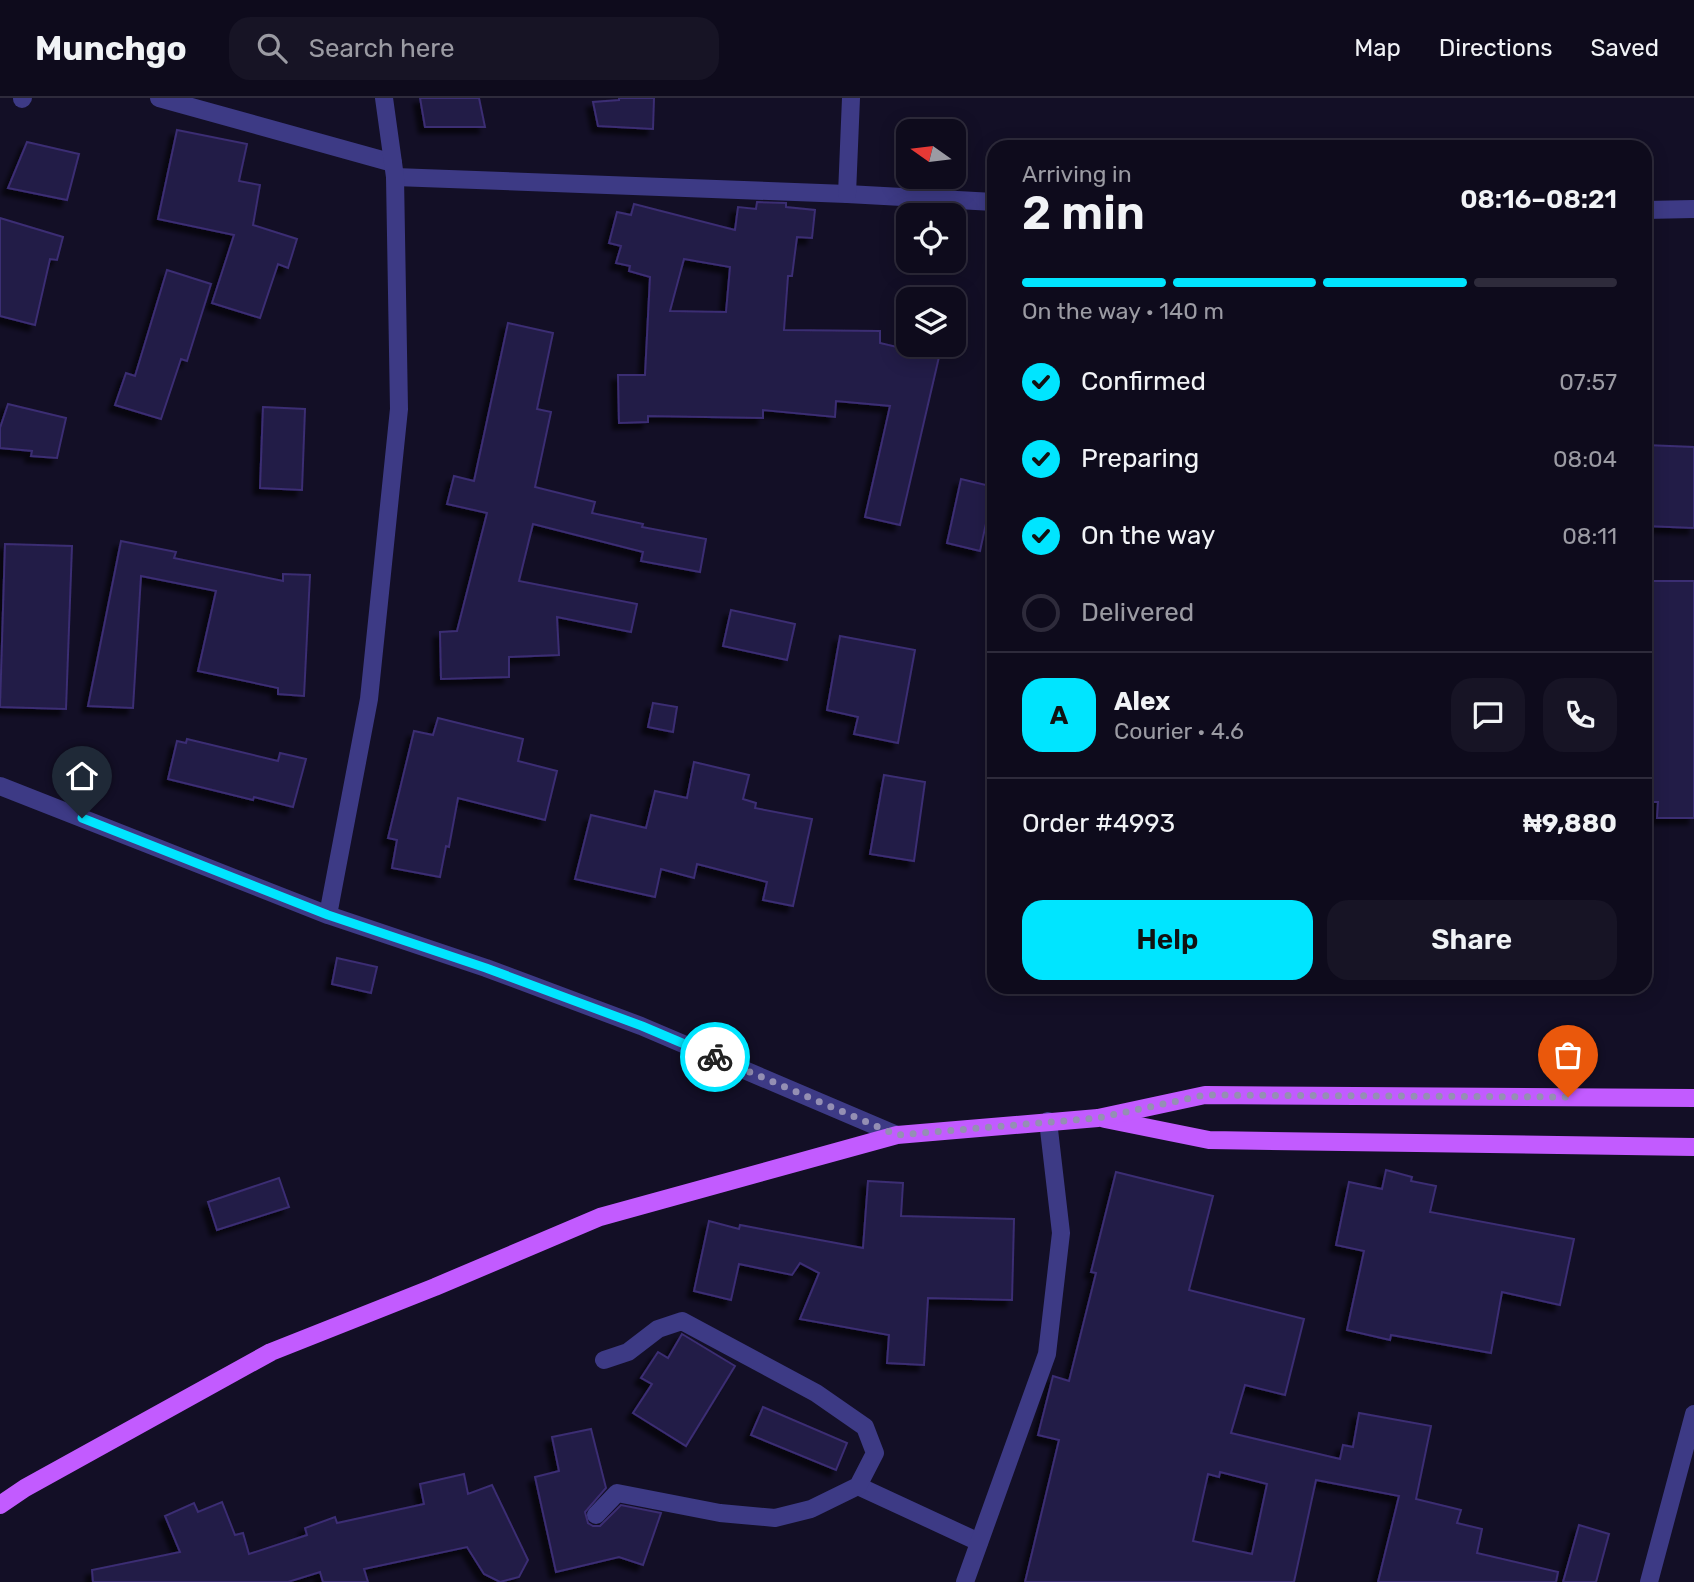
<!DOCTYPE html>
<html lang="en">
<head>
<meta charset="utf-8">
<style>
	body { margin:0; font-family:Rubik,sans-serif; background:#171425; color:#f1f3f6; height:100vh; display:flex; flex-direction:column; font-size:26px; white-space:nowrap }
	* { box-sizing:border-box; margin:0 }
	p { font-size:23px; color:#9b9ba3 }
	.icon { flex:none; width:38px; height:38px; fill:none; stroke:currentColor; stroke-width:2; stroke-linecap:round; stroke-linejoin:round }
	.map { position:relative; flex:1; overflow:hidden }
	.drawer { position:absolute; left:987px; top:42px; width:665px; height:854px; display:flex; flex-direction:column; background:#0e0b1c; border-radius:21px; box-shadow:0 4px 18px #0003,0 0 0 2px #2e2b3b }
	.drawer>* { flex:none }
	.needle { width:46px; rotate:284deg }
	.fabs { position:absolute; left:896px; top:21px; display:grid; gap:14px }
	.fabs a { display:grid; place-items:center; width:70px; height:70px; border-radius:14px; background:#0e0b1c; box-shadow:0 4px 18px #0003,0 0 0 2px #2e2b3b; font-size:35px }
	.pin { position:absolute; display:grid; place-items:center; width:60px; height:60px; color:#fff; margin:-72px -30px; border-radius:50% 50% 50% 0; rotate:-45deg; box-shadow:0 0 7px #0007 }
	.pin .icon { rotate:45deg }
	.courier { position:absolute; display:grid; place-items:center; width:70px; height:70px; margin:-35px; border:5px solid #00e5ff; border-radius:50%; background:#fff; color:#222; box-shadow:0 2px 9px #0007 }
	.headline em { font-style:normal; font-weight:600 }
	.headline div { display:flex; flex-direction:column-reverse }
	.headline { display:flex; align-items:center; justify-content:space-between; height:119px; padding:0 35px }
	h1 { font-size:46px; font-weight:600; line-height:52px }
	.bar { display:grid; grid-template-columns:repeat(4,1fr); gap:10px 7px; align-content:center; height:84px; padding:0 35px }
	.bar i { height:9px; border-radius:5px; background:#2e2b3b }
	.bar .on { background:#00e5ff }
	.bar p { grid-column:span 4 }
	.line { display:flex; align-items:center; gap:18px; padding:0 35px; border-top:2px solid #2e2b3b }
	.line div { flex:1 }
	.round { display:grid; place-items:center; flex:none; width:74px; height:74px; border-radius:21px; background:#171425 }
	ol { padding:0 35px; list-style:none }
	li { display:flex; align-items:center; gap:21px; height:77px }
	li p { margin-inline-start:auto }
	li .icon { padding:7px; border-radius:50%; background:#00e5ff; color:#111; stroke-width:4 }
	li:last-child { color:#9b9ba3 }
	li i { width:38px; height:38px; border:4px solid #2e2b3b; border-radius:50% }
	.cta { display:flex; gap:14px; margin-top:auto; padding:14px 35px }
	.cta a { flex:1; height:80px; border-radius:21px; background:#00e5ff; color:#111; font-size:28px; font-weight:600; line-height:80px; text-align:center }
	.cta a+a { background:#171425; color:#f1f3f6 }
	header { display:flex; align-items:center; gap:42px; box-sizing:border-box; height:98px; padding:0 35px; background:#0e0b1c; border-bottom:2px solid #2e2b3b }
	header strong { font-size:33px }
	nav { display:flex; gap:38px; margin-inline-start:auto; font-size:24px }
	.search { width:490px; height:63px; background:#171425; display:flex; align-items:center; gap:18px; box-sizing:border-box; padding:0 24px; border-radius:21px; color:#9b9ba3; font-size:26px }
	.map>svg:first-child { display:block }
</style>
</head>
<body>
<header>
<strong>Munchgo</strong>
<div class="search"><svg class="icon" aria-label="search" viewBox="0 0 24 24"><circle cx="10" cy="10" r="6"/><path d="M15 15l6 6"/></svg>Search here</div>
<nav><a>Map</a><a>Directions</a><a>Saved</a></nav>
</header>
<div class="map">
<svg width="1694" height="1484" viewBox="0 0 1694 1484">
	<defs>
		<filter id="shadow"><feDropShadow dx="-6" dy="6" stdDeviation="2" flood-color="#0009"/></filter>
	</defs>
	<rect width="100%" height="100%" fill="#130f26"/>
	<g fill="#241b47" stroke="#3b2d73" stroke-width="2" fill-rule="evenodd" filter="url(#shadow)">
		<polygon points="420,0 479,0 485,29 425,29"/>
		<polygon points="619,0 654,0 653,31 598,28 593,4 619,2"/>
		<polygon points="177,32 247,46 239,83 260,87 253,127 297,141 288,170 278,166 260,220 212,205 234,137 158,121"/>
		<polygon points="27,44 79,56 67,102 8,90"/>
		<path d="M757,104L786,105V109L815,112L812,140L797,139L792,178H788L784,232L880,233V245L939,259L900,427L865,419L890,308L836,303L835,319L763,312V320L648,318V324L619,325L618,277H645L650,179L629,173L630,168L616,165L621,148L609,145L617,114L631,117L634,106L735,132L738,109L756,111ZM684,161L730,169L726,214L670,213Z"/>
		<polygon points="0,120 63,139 57,162 50,161 35,227 0,218"/>
		<polygon points="167,172 211,186 187,263 181,261 161,321 115,307 126,275 135,278"/>
		<polygon points="508,225 553,235 537,311 551,314 535,389 595,404 592,415 643,426 642,429 706,441 700,474 641,463 643,454 533,426 519,483 637,506 631,534 557,519 559,557 509,559 509,579 441,581 440,534 457,533 487,415 447,406 454,378 474,383"/>
		<polygon points="8,306 66,320 57,360 31,358 32,353 0,350 0,330"/>
		<polygon points="263,309 305,311 302,392 260,390"/>
		<polygon points="1645,347 1694,349 1694,430 1645,428"/>
		<polygon points="961,381 994,389 980,453 947,445"/>
		<polygon points="121,443 176,454 174,460 283,483 283,476 310,477 304,598 278,596 278,590 198,573 216,493 141,478 133,610 88,608"/>
		<polygon points="5,446 72,448 66,611 0,609"/>
		<polygon points="1645,483 1694,483 1694,720 1657,720 1658,704 1645,704"/>
		<polygon points="731,512 795,526 787,562 723,548"/>
		<polygon points="840,538 915,552 898,645 854,636 858,619 827,612"/>
		<polygon points="653,605 677,609 673,634 648,629"/>
		<polygon points="438,620 523,641 518,663 557,673 545,722 458,700 449,749 446,748 440,779 392,770 397,742 388,740 414,633 433,637"/>
		<polygon points="187,641 278,663 280,655 306,661 293,709 254,699 253,702 168,681 177,643 186,645"/>
		<polygon points="694,664 749,677 743,701 756,705 755,710 812,721 793,808 763,802 767,784 697,766 694,780 661,771 655,799 575,781 591,717 646,730 655,693 687,700"/>
		<polygon points="884,677 925,684 914,763 870,756"/>
		<polygon points="337,860 377,869 371,895 332,886"/>
		<polygon points="1386,1072 1412,1079 1411,1083 1436,1088 1430,1114 1574,1141 1560,1207 1502,1194 1491,1255 1391,1237 1390,1242 1347,1232 1364,1153 1336,1147 1349,1084 1382,1091"/>
		<path d="M1116,1074L1213,1098L1189,1192L1304,1221L1285,1297L1245,1287L1231,1335L1340,1361L1343,1347L1353,1349L1359,1315L1431,1328L1416,1401L1461,1412L1457,1425L1482,1431L1477,1455L1558,1474L1556,1484H1378L1399,1398L1316,1382L1294,1484H1025L1059,1342L1038,1337L1053,1278L1069,1283L1096,1175L1091,1174ZM1220,1374L1267,1386L1252,1456L1193,1443L1208,1376L1219,1379Z"/>
		<polygon points="279,1080 289,1109 217,1132 208,1104"/>
		<polygon points="868,1083 903,1085 901,1118 1014,1121 1012,1202 928,1200 924,1267 887,1265 889,1237 800,1221 819,1175 800,1165 792,1177 739,1166 731,1202 694,1193 709,1123 739,1131 740,1127 863,1150"/>
		<polygon points="682,1236 735,1268 686,1348 633,1315 652,1286 641,1280 658,1254 668,1260"/>
		<polygon points="763,1309 847,1345 836,1372 751,1337"/>
		<polygon points="591,1331 606,1390 585,1414 588,1425 593,1428 600,1428 621,1407 661,1415 643,1467 619,1459 556,1474 535,1379 559,1373 552,1339"/>
		<polygon points="464,1376 468,1396 492,1387 528,1462 519,1479 500,1484 484,1476 467,1449 364,1471 368,1484 323,1484 320,1474 288,1484 93,1484 92,1472 180,1454 165,1418 194,1405 198,1414 222,1404 235,1437 243,1435 249,1456 307,1437 305,1430 335,1419 337,1425 424,1406 420,1386"/>
		<polygon points="1579,1427 1609,1436 1596,1484 1563,1484"/>
	</g>
	<g fill="none" stroke-linecap="round" stroke-linejoin="round">
		<g stroke="#3d3a85" stroke-width="18">
			<polyline points="159,0 393,65"/>
			<polyline points="22,1 23,0"/>
			<polyline points="395,79 847,96 994,104"/>
			<polyline points="847,96 851,0"/>
			<polyline points="1645,112 1694,111"/>
			<polyline points="0,688 328,817 486,870 641,928 897,1037"/>
			<polyline points="328,817 369,601 399,311 395,79 384,0"/>
			<polyline points="858,1388 979,1444"/>
			<polyline points="596,1417 617,1395 720,1415 775,1420 811,1411 858,1388 875,1355 865,1329 816,1295 682,1223 658,1231 628,1254 604,1262"/>
			<polyline points="965,1484 1047,1256 1061,1135 1048,1023"/>
			<polyline points="1649,1484 1694,1316"/>
		</g>
		<g stroke="#c25bff" stroke-width="18">
			<polyline points="1105,1021 1209,1042 1694,1049"/>
			<polyline points="0,1407 25,1390 271,1254 435,1189 600,1119 897,1037 1098,1020 1205,997 1694,1000"/>
		</g>
	</g>
	<g fill="none" stroke-linecap="round" stroke-linejoin="round">
		<polyline stroke="#948fb3" stroke-width="7" stroke-dasharray="0 12.6" points="715,959 897,1037 1098,1020 1205,997 1568,999"/>
		<polyline stroke="#00e5ff" stroke-width="9" points="82,720 328,817 486,870 642,928 715,959"/>
	</g>
</svg>
<div class="fabs">
<a><svg class="needle" viewBox="-14 -14 28 28"><path d="M0-13l5 13h-10z" fill="#e53935"/><path d="M0 13l5-13h-10z" fill="#9b9ba3"/></svg></a>
<a><svg class="icon" aria-label="locate" viewBox="0 0 24 24"><circle cx="12" cy="12" r="6"/><path d="M12 2v4M12 18v4M2 12h4M18 12h4"/></svg></a>
<a><svg class="icon" aria-label="layers" viewBox="0 0 24 24"><path d="M12 4l9 5-9 5-9-5zM3 14l9 5 9-5"/></svg></a>
</div>
<div class="pin" style="left:1568px;top:999px;background:#ea580c"><svg class="icon" aria-label="bag" viewBox="0 0 24 24"><path d="M5 8h14l-1 12H6zM9 8a3 3 0 0 1 6 0"/></svg></div>
<div class="pin" style="left:82px;top:720px;background:#1f2937"><svg class="icon" aria-label="home" viewBox="0 0 24 24"><path d="M3 11l9-7 9 7M6 9v11h12V9"/></svg></div>
<div class="courier" style="left:715px;top:959px"><svg class="icon" aria-label="bike" viewBox="0 0 24 24"><circle cx="6" cy="16" r="4"/><circle cx="18" cy="16" r="4"/><path d="M6 16l4-8h5l3 8M10 8l3 8H6M13 5h3"/></svg></div>
<section class="drawer">
<div class="headline"><div><h1>2 min</h1><p>Arriving in</p></div><em>08:16–08:21</em></div>
<div class="bar"><i class="on"></i><i class="on"></i><i class="on"></i><i></i><p>On the way · 140 m</p></div>
<ol>
<li><svg class="icon" aria-label="check" viewBox="0 0 24 24"><path d="M5 12l5 5 9-10"/></svg>Confirmed<p>07:57</p></li>
<li><svg class="icon" aria-label="check" viewBox="0 0 24 24"><path d="M5 12l5 5 9-10"/></svg>Preparing<p>08:04</p></li>
<li><svg class="icon" aria-label="check" viewBox="0 0 24 24"><path d="M5 12l5 5 9-10"/></svg>On the way<p>08:11</p></li>
<li><i></i>Delivered</li>
</ol>
<div class="line" style="height:126px"><b class="round" style="background:#00e5ff;color:#111">A</b><div><b>Alex</b><p>Courier · 4.6</p></div><a class="round"><svg class="icon" aria-label="chat" viewBox="0 0 24 24"><path d="M4 5h16v11H9l-5 4z"/></svg></a><a class="round"><svg class="icon" aria-label="phone" viewBox="0 0 24 24"><path d="M5 4h4l2 5-3 2q2 4 5 5l2-3 5 2v4C11 20 4 13 5 4z"/></svg></a></div>
<div class="line" style="height:91px"><div>Order #4993</div><b>₦9,880</b></div>
<div class="cta"><a>Help</a><a>Share</a></div>
</section>
</div>
</body>
</html>
